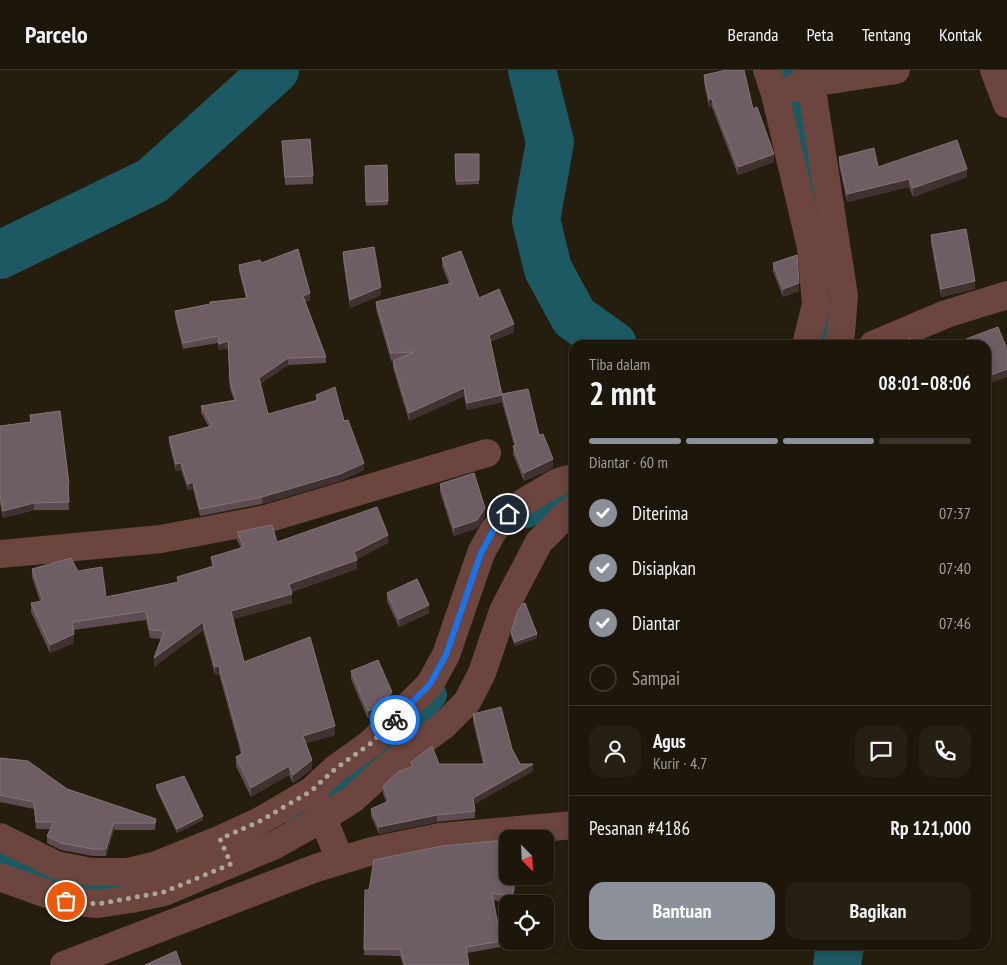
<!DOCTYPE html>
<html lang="id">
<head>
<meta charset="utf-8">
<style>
	body { margin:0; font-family:"PT Sans Narrow",sans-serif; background:#251f14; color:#f1f3f6; height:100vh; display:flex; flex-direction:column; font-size:19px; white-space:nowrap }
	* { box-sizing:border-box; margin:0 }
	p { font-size:16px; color:#a09f9d }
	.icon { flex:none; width:28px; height:28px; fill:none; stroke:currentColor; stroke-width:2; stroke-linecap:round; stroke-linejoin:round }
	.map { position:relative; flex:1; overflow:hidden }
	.side { position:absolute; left:569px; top:270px; width:422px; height:610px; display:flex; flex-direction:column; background:#1c160b; border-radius:15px; box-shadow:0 2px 8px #0003,0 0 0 1px #3a352c }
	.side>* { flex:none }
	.needle { width:32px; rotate:156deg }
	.fabs { position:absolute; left:499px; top:760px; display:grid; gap:10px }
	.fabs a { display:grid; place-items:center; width:55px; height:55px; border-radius:10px; background:#1c160b; box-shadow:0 2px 8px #0003,0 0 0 1px #3a352c; font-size:25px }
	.pin { position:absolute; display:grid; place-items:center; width:42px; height:42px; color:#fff; margin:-21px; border:2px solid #fff; border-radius:50%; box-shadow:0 1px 5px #0007 }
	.courier { position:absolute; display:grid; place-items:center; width:50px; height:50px; margin:-25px; border:4px solid #1a73e8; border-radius:50%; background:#fff; color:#222; box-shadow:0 1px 6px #0007 }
	.overview em { font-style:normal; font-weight:800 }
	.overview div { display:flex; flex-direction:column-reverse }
	.overview { display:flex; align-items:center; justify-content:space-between; height:85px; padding:0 20px }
	h1 { font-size:32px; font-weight:800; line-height:38px }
	.bar { display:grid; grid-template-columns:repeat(4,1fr); gap:8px 5px; align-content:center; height:60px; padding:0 20px }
	.bar i { height:6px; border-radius:4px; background:#3a352c }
	.bar .on { background:#8c9099 }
	.bar p { grid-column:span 4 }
	.line { display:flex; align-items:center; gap:12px; padding:0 20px; border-top:1px solid #3a352c }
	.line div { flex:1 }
	.round { display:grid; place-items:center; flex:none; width:52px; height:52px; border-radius:15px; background:#251f14 }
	ol { padding:0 20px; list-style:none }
	li { display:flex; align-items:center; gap:15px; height:55px }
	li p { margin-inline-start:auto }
	li .icon { padding:5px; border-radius:50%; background:#8c9099; color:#fff; stroke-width:4 }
	li:last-child { color:#a09f9d }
	li i { width:28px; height:28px; border:2px solid #3a352c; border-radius:50% }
	.action { display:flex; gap:10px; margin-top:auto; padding:10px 20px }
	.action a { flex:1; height:58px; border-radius:15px; background:#8c9099; color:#fff; font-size:20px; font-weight:800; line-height:58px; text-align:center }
	.action a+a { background:#251f14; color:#f1f3f6 }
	header { display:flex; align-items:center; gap:30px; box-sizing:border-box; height:70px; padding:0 25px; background:#1c160b; border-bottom:1px solid #3a352c }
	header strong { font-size:24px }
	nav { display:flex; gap:28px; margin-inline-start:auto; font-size:18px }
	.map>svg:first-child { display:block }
</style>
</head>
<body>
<header>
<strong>Parcelo</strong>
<nav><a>Beranda</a><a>Peta</a><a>Tentang</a><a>Kontak</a></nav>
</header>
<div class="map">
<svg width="1007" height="895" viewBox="0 0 1007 895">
	<rect width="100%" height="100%" fill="#251e0f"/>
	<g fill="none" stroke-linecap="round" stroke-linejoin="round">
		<g stroke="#1d5963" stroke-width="28">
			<polyline points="789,0 822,165"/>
			<polyline points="821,275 829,254 826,206"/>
			<polyline points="527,444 553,430 573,421"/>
			<polyline points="297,745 320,732 408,656 433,625"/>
			<polyline points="0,795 80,818 158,813"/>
		</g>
		<g stroke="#1d5963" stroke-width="48">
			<polyline points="532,0 550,72 536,150 548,199 574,247 613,275"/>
			<polyline points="0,185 152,111 275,0"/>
			<polyline points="837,895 840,875"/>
		</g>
		<g stroke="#6b453e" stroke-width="28">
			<polyline points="767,0 775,24 811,177 816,234 806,275"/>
			<polyline points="807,0 811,13 844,226 841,264 838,275"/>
			<polyline points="994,0 1007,34"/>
			<polyline points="794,18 811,13 896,0"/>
			<polyline points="873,275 946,244 1007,225"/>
			<polyline points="0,484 161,469 266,449 487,383"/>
			<polyline points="316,731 340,790"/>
			<polyline points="0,767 56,795 91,802 128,802 154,796 221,769 260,751 311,721 335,699 370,674 430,614 446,585 481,483 493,461 508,444 527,430 556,413 568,409 574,410"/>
			<polyline points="0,807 66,831 98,834 131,829 164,822 275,775 323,748 353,729 390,695 443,656 467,632 482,603 503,541 539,472 564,447 574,439"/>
			<polyline points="64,895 316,798 372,781 440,767 574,755"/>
		</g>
	</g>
	<g fill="#5e4c52">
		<polygon points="704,5 753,39 774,92 738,105 712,37 709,37 704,13"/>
		<polygon points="282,71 313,106 313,114 285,115"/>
		<polygon points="455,84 479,84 479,114 456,115"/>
		<polygon points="839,87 878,97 967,107 913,127 909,117 847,132 839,95"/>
		<polygon points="387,95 388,135 366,136 365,96"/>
		<polygon points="931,165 975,219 941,227 931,173"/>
		<polygon points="343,182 381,225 350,238 343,190"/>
		<polygon points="442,188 479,228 514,262 490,272 502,325 539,365 553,398 524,411 513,384 514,375 502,332 467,340 464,326 409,351 393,298 393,291 395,290 391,291 376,239 376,232 449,214 442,196"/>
		<polygon points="261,193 310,230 305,232 326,287 326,293 288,295 260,314 268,344 316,331 316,325 344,351 364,400 340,411 262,434 200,446 193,419 188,420 181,400 176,401 169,373 169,367 209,357 201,343 201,336 234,330 230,319 228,278 219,280 218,273 183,279 175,247 175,241 210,234 210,232 246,228 239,202 239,195"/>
		<polygon points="773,193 799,221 783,227 773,201"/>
		<polygon points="30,345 69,414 69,421 68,422 69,440 34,440 3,448 0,433 0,356 30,352"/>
		<polygon points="440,414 485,446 477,458 454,466 440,422"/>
		<polygon points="237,462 277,472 388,473 357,489 357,499 291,522 292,533 233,549 244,592 335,665 306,673 312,699 293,713 289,705 251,727 236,696 236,687 241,684 219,604 215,605 203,560 154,597 161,569 150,568 146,550 73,560 74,573 50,583 31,542 31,533 40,531 32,507 32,499 78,501 106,527 177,512 177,507 212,496 211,487 241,478 237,470"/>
		<polygon points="387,523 429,543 399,557 387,531"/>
		<polygon points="511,562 537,568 515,576 511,566"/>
		<polygon points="351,601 392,630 377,645 368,649 351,609"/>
		<polygon points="473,644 512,679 520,694 533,701 474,734 475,748 437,752 379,764 371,746 371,739 386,732 383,723 383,716 411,697 411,692 439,694 483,694 473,651"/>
		<polygon points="0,688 67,719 156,749 155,760 114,760 106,786 93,786 61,780 47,773 47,766 50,759 36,759 34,739 0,732"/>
		<polygon points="156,715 203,750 177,763 156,719"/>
		<polygon points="505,777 504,793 517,806 512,834 493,830 501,871 501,877 467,883 469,895 403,895 400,886 364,885 365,820 369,820"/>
	</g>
	<g fill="#413231">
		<rect x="709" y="29" width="3" height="8"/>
		<polygon points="774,84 774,92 738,105 738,97"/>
		<polygon points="967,99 967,107 913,127 913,118"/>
		<polygon points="909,109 909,117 847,132 847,124"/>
		<polygon points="975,211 975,219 941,227 941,219"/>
		<polygon points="799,213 799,221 783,227 783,219"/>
		<polygon points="381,217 381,225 350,238 350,230"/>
		<polygon points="310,223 310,230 303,233 303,226"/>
		<polygon points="514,254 514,262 489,272 489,265"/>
		<polygon points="228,271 228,278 219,280 219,274"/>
		<polygon points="288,288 288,295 259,315 259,308"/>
		<polygon points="1007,299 1007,307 986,315 986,307"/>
		<polygon points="464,318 464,326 409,351 409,343"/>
		<polygon points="502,325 502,332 467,340 467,333"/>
		<polygon points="553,389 553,398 524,411 524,403"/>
		<polygon points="181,393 181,400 176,401 176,394"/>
		<polygon points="364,393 364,400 340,411 262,434 262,427"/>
		<polygon points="193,412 193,419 188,420 188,414"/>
		<polygon points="34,433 34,440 3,448 3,441"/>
		<polygon points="485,438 485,446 477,458 454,466 454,458"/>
		<polygon points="388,465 388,473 354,491 354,482"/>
		<polygon points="357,490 357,499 289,522 289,514"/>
		<polygon points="292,524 292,533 231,550 231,541"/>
		<polygon points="429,535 429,543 399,557 399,549"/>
		<polygon points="203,552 203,560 154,597 154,588"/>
		<polygon points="74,564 74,573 50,583 50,575"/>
		<polygon points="537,564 537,568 515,576 515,572"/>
		<polygon points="219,596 219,604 215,605 215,597"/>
		<polygon points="392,622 392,630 377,645 368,649 368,641"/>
		<polygon points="335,656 335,665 303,674 303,666"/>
		<polygon points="312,690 312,699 293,713 293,705"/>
		<polygon points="533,694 533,701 473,735 473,728"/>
		<polygon points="289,696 289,705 251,727 251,718"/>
		<polygon points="437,745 437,752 379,764 379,757"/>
		<polygon points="203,746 203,750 177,763 177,759"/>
		<polygon points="114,753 114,760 106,786 106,779"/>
		<polygon points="516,806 517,806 512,834 512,827"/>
	</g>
	<g fill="#6e5d62" stroke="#837476">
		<polygon points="727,0 744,0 753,39 757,37 774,84 738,97 712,29 709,29 704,5"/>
		<polygon points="310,69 313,106 285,107 282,71"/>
		<polygon points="957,70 967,99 913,118 909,109 847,124 839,87 874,78 878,97"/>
		<polygon points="455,84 479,84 479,110 456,111"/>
		<polygon points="387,95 388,131 366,132 365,96"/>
		<polygon points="966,159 975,211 941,219 931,165"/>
		<polygon points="374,177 381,217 350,230 343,182"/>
		<polygon points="298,179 310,223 303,226 326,287 288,288 259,308 268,344 318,330 316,325 335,317 344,351 348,350 364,393 340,404 262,427 200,439 193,412 188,414 181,393 176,394 169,367 212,356 201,336 236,330 230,312 228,271 219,274 218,266 183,273 175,241 210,234 210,232 247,228 239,195 260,190 261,193"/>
		<polygon points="461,181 479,228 499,219 514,254 489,265 502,325 467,333 464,318 409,343 393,291 414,282 391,283 376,232 452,213 442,188"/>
		<polygon points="797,185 799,213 783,219 773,193"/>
		<polygon points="998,257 1007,279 1007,299 986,307 986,275 968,275 966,269"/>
		<polygon points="910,268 913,275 894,275"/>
		<polygon points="528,319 539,365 543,364 553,389 524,403 513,376 516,375 502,324"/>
		<polygon points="60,341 69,414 68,414 69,432 34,433 3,441 0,426 0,356 31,352 30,345"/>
		<polygon points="474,403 485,438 477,450 454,458 440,414"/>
		<polygon points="377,437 388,465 354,482 357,490 289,514 292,524 231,541 244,592 310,567 335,656 303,666 312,690 293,705 289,696 251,718 236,687 243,683 219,596 215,597 203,552 154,588 164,561 150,560 146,541 72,552 74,564 50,575 31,533 43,531 32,499 71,488 78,501 102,497 106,527 179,512 177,507 214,496 211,487 244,477 237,462 272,455 277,472"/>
		<polygon points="417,509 429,535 399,549 387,523"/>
		<polygon points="525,533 537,564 515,572 511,562 517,543 522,534"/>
		<polygon points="378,590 392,622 377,637 368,641 351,601"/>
		<polygon points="501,637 512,679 520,694 533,694 473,728 475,741 437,745 379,757 371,739 389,731 383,716 398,702 413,696 411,692 432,676 439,694 485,694 473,644"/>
		<polygon points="0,688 28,691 67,719 156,749 155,753 114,753 106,779 93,779 61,773 47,766 54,752 36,752 34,732 0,725"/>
		<polygon points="184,706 203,746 177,759 156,715"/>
		<polygon points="505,770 503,793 508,793 508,806 516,806 512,827 492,823 501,871 466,877 469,895 405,895 400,879 364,879 365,820 369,820 374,790 442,776"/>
		<polygon points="176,881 181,895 145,895"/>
	</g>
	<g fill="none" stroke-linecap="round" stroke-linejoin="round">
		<polyline stroke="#aaa599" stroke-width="5" stroke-dasharray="0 9" points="66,831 98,834 164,822 231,794 220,769 260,751 311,721 335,699 370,674 395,650"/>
		<polyline stroke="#1a73e8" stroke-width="6" points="395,650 430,614 446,585 481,483 493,461 508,444"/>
	</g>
</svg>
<div class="fabs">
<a><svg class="needle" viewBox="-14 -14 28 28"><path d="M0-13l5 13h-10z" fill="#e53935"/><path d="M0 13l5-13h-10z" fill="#a09f9d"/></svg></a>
<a><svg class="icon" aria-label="locate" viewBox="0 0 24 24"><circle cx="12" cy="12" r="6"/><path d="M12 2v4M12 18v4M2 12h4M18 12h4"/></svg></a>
</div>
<div class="pin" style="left:66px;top:831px;background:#ea580c"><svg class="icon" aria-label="bag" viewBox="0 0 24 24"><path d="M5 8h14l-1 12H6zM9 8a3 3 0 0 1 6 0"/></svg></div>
<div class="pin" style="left:508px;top:444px;background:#1f2937"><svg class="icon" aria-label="home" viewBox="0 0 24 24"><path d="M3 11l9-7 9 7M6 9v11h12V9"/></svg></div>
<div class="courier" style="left:395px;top:650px"><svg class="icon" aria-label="bike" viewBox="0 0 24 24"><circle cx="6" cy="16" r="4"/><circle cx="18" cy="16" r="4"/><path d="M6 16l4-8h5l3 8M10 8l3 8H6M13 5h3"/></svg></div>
<section class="side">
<div class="overview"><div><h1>2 mnt</h1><p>Tiba dalam</p></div><em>08:01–08:06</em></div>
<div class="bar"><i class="on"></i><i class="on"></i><i class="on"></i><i></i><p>Diantar · 60 m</p></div>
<ol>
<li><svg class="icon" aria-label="check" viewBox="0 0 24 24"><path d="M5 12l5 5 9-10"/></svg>Diterima<p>07:37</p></li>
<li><svg class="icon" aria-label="check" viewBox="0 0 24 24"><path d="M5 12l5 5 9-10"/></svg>Disiapkan<p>07:40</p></li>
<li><svg class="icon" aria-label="check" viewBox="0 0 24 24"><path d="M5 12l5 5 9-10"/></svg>Diantar<p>07:46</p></li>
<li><i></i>Sampai</li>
</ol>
<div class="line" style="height:90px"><a class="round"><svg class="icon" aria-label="person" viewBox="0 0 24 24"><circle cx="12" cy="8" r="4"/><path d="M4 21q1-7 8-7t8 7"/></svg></a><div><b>Agus</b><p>Kurir · 4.7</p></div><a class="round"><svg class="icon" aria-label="chat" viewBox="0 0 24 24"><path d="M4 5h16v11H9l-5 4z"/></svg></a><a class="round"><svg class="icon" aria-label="phone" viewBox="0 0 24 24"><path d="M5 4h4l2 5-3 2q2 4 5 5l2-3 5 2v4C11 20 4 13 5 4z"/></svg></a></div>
<div class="line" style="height:65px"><div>Pesanan #4186</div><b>Rp 121,000</b></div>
<div class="action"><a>Bantuan</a><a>Bagikan</a></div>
</section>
</div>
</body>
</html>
